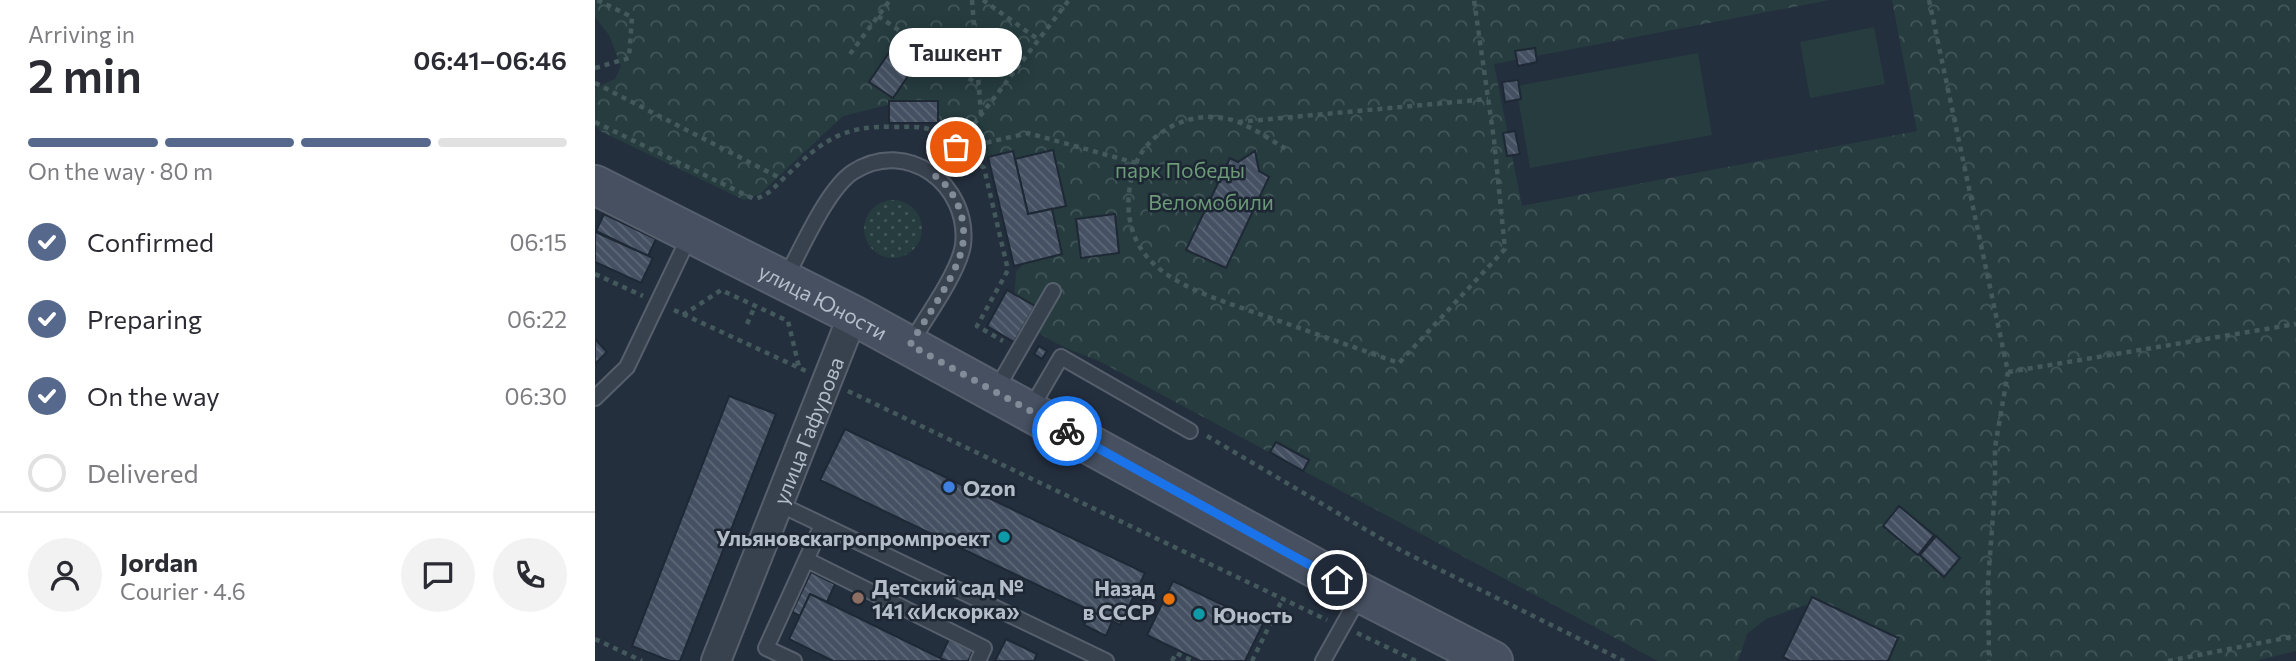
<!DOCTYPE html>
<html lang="en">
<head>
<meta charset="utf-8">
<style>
	body { margin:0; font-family:Commissioner,sans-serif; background:#f2f2f3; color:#2b2b33; height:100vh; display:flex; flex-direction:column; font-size:26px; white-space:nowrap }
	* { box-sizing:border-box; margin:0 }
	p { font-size:23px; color:#7c7c81 }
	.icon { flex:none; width:38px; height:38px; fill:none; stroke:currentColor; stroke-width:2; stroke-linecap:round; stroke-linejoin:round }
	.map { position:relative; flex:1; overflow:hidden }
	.details { display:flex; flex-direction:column; background:#fff; width:595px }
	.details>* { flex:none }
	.pin { position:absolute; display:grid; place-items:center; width:60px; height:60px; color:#fff; margin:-30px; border:4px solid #fff; border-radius:50%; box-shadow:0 2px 7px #0007 }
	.courier { position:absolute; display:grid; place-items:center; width:70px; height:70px; margin:-35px; border:5px solid #1a73e8; border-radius:50%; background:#fff; color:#222; box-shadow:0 2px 9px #0007 }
	.bubble { position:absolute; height:49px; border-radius:24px; background:#fff; box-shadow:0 4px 18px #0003; font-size:23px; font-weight:600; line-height:49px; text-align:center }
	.headline em { font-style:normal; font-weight:600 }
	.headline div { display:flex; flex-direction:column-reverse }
	.headline { display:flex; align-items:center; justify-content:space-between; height:119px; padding:0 28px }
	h1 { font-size:46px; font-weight:600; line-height:52px }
	.bar { display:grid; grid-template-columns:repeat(4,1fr); gap:10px 7px; align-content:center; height:84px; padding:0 28px }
	.bar i { height:9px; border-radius:5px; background:#e1e1e2 }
	.bar .selected { background:#56698c }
	.bar p { grid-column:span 4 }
	.line { display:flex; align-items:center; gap:18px; padding:0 28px; border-top:2px solid #e1e1e2 }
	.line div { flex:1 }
	.round { display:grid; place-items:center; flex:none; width:74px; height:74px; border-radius:37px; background:#f2f2f3 }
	ol { padding:0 28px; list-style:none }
	li { display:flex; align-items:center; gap:21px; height:77px }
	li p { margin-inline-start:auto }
	li .icon { padding:7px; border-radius:50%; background:#56698c; color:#fff; stroke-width:4 }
	li:last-child { color:#7c7c81 }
	li i { width:38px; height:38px; border:4px solid #e1e1e2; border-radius:50% }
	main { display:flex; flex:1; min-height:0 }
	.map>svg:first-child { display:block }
</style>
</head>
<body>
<main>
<section class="details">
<div class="headline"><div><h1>2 min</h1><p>Arriving in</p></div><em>06:41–06:46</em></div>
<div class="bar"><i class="selected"></i><i class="selected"></i><i class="selected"></i><i></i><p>On the way · 80 m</p></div>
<ol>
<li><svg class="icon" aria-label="check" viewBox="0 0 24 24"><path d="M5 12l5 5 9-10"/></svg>Confirmed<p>06:15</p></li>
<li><svg class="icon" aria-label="check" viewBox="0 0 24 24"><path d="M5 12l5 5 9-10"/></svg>Preparing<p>06:22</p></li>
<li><svg class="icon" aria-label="check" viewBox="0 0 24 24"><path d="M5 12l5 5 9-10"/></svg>On the way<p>06:30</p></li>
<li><i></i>Delivered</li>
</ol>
<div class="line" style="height:126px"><a class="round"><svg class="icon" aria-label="person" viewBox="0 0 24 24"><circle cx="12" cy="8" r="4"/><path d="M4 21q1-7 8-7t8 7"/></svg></a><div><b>Jordan</b><p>Courier · 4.6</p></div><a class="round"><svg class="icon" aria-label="chat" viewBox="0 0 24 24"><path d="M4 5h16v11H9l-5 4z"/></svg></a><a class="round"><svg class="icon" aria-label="phone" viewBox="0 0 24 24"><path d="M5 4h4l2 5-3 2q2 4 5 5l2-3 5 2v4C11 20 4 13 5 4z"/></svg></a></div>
</section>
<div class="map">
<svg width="1701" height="661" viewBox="0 0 1701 661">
	<defs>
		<pattern id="grass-dots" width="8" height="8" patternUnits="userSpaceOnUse" patternTransform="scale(1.75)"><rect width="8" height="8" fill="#263c3f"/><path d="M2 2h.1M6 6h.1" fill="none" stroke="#435659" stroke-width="1.8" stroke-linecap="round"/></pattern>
		<pattern id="forest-crowns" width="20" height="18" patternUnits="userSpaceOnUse" patternTransform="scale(1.75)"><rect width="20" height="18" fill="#263c3f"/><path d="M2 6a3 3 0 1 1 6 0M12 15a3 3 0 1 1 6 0" fill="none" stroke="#435659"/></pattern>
		<pattern id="building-back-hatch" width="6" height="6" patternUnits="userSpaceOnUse" patternTransform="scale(1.75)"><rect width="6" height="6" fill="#455162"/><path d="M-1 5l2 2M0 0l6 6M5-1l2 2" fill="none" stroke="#5d6877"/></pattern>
	</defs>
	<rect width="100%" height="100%" fill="#242f3e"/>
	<circle fill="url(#grass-dots)" cx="298" cy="229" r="29"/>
	<path fill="url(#forest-crowns)" d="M0,0H1235L899,64L927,206L1322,131L1297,0H1701V651L1660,661H1297C1273,635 1242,620 1210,605L1171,619L1152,634L1143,661H1063L504,361C476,350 426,334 420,300C419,292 421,281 421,272L433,259L413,177L331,108L292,105L248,116L165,194L149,200L5,131L0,125V88L20,79L26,66L14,35L0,17Z"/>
	<g fill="#263c3f">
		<polygon points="1279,27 1290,84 1215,98 1205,42"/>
		<polygon points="1103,53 1117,135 935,168 921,86"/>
	</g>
	<g fill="url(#building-back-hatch)" stroke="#1f2835" stroke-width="2">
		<polygon points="304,38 328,54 298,98 274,82"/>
		<polygon points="940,48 942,62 923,66 920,51"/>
		<polygon points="923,80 926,99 910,102 907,82"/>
		<rect x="294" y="101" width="49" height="22"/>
		<polygon points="920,131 925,154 912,156 908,133"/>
		<polygon points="458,150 471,206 433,214 420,159"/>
		<polygon points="418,151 433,214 457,209 467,254 419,266 393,157"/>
		<polygon points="660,151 664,171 674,177 631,268 591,250 635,158 643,162"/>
		<polygon points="9,214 61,239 53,256 1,231"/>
		<polygon points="520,214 524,253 486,258 481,219"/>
		<polygon points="0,232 58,258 46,283 0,262"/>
		<polygon points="412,290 440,306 419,342 392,326"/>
		<polygon points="0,339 12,352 0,364"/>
		<polygon points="444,346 452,351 447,359 439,354"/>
		<polygon points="134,396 181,414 85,661 75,661 37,646"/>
		<polygon points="250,429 550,573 525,625 225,480"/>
		<polygon points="681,442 714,460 708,471 675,452"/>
		<polygon points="1304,506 1339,535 1323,555 1288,526"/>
		<polygon points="1341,536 1365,558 1349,577 1325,555"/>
		<polygon points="216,572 240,584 232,602 215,594 205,616 197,612"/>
		<polygon points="578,581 668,624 650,661 605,661 552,635"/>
		<polygon points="215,594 351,661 238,661 194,639"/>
		<polygon points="1217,597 1303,638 1293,661 1196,661 1188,657"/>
		<polygon points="496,611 517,622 511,636 489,625"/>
		<polygon points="354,639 378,651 373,661 352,661 345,658"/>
		<polygon points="411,639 442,654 439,661 400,661"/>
	</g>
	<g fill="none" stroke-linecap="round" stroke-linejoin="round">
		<g stroke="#565f6c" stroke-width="18">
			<g id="service">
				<polyline points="339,175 361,147"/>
				<path d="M190,279C206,250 232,189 258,172C312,137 375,185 368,245C364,272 330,319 315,344"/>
				<polyline points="401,390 458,291"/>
				<polyline points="0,398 32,367 95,235"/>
				<polyline points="435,410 466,357 595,431"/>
				<polyline points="184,504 511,661"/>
				<polyline points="212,560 389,648 383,661"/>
				<polyline points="199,661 171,648 227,525"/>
				<polyline points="728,661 765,595"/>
			</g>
		</g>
		<g stroke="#565f6c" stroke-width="32">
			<g id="minor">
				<path id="s1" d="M121,661L258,315"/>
			</g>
		</g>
		<g stroke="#565f6c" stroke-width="42">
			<g id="secondary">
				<path id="s2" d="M0,185L258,315L766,593L898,661"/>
			</g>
		</g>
		<g stroke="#44595c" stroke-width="4.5" stroke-dasharray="5 5" stroke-linecap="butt">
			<polyline points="377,0 386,114"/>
			<polyline points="388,0 444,40"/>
			<polyline points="1334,0 1413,372 1400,447 1400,490 1393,581 1394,661"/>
			<polyline points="283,16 384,85"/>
			<polyline points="255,54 295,0"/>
			<polyline points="0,68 34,58 37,17 2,0"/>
			<polyline points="0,83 187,179"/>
			<path d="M0,122L159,199C173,196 179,187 189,178C226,142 246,125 299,127C317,127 332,125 346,135L358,119L390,143L433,133L541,163C528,199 530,239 561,266C588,290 634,303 667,315C713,331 758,347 804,363L910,249L899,140L879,0"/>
			<polyline points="643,122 893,99"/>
			<polyline points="373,132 474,0"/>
			<polyline points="390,143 378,159 389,168 413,270 382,326 408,341"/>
			<path d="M541,163C557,126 606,107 643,122C660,129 676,140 691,149"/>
			<polyline points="0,274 48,296"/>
			<polyline points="79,310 211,371"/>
			<polyline points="88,315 126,290 193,321 204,367"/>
			<polyline points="152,324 160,306"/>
			<polyline points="1413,372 1701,324"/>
			<polyline points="253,391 732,620"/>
			<polyline points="612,436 807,551 1029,661"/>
			<polyline points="762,633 821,661"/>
			<polyline points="0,639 47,661"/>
			<polyline points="577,661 581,653 598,661"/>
			<polyline points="657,661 687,600"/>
			<polyline points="1573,661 1701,636"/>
		</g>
		<use href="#service" stroke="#38414e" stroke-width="14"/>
		<use href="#minor" stroke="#38414e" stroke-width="28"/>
		<use href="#secondary" stroke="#465061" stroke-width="38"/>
	</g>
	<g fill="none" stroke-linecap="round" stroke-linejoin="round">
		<path stroke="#828b98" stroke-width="7" stroke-dasharray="0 12.6" d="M361,147L339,175C362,190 373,222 367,248C361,277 330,319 315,345L472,431"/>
		<polyline stroke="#1a73e8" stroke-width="9" points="472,431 742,580"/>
	</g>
	<circle fill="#3f7fe0" stroke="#1d2633" stroke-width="2.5" cx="354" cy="487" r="7"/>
	<g fill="#0f9aa8" stroke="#1d2633" stroke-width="2.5">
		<circle cx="409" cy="537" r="7"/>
		<circle cx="604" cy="614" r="7"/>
	</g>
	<circle fill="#8d6e63" stroke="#1d2633" stroke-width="2.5" cx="263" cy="598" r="7"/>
	<circle fill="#e8710a" stroke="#1d2633" stroke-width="2.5" cx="574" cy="599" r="7"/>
	<g text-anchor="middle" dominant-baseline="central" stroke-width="5" stroke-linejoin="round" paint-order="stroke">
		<g font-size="21" fill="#6b9a76" stroke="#1d2633">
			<text x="585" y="169">парк Победы</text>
			<text x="616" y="201">Веломобили</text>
		</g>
		<g font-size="21" fill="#b4bcc9" stroke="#1d2633">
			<text stroke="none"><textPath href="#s2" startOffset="256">улица Юности</textPath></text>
			<text stroke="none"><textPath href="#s1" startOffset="248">улица Гафурова</textPath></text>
		</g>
		<g font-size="21" font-weight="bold" fill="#b4bcc9" stroke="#1d2633" text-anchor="start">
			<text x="368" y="487">Ozon</text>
			<text x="395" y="537" text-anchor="end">Ульяновскагропромпроект</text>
			<text x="277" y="586">Детский сад №<tspan x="277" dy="24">141 «Искорка»</tspan></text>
			<text x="560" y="587" text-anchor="end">Назад<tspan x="560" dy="24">в СССР</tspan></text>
			<text x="618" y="614">Юность</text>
		</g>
	</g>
</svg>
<div class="pin" style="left:361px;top:147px;background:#ea580c"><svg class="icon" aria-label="bag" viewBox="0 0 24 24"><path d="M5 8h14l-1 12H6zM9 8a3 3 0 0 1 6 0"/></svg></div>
<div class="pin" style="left:742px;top:580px;background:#1f2937"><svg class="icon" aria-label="home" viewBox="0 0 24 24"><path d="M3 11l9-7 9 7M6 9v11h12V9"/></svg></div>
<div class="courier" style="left:472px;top:431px"><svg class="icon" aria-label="bike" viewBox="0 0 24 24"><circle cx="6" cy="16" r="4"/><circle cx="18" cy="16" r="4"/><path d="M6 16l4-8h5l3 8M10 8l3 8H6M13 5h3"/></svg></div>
<div class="bubble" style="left:294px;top:28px;width:133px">Ташкент</div>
</div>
</main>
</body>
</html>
